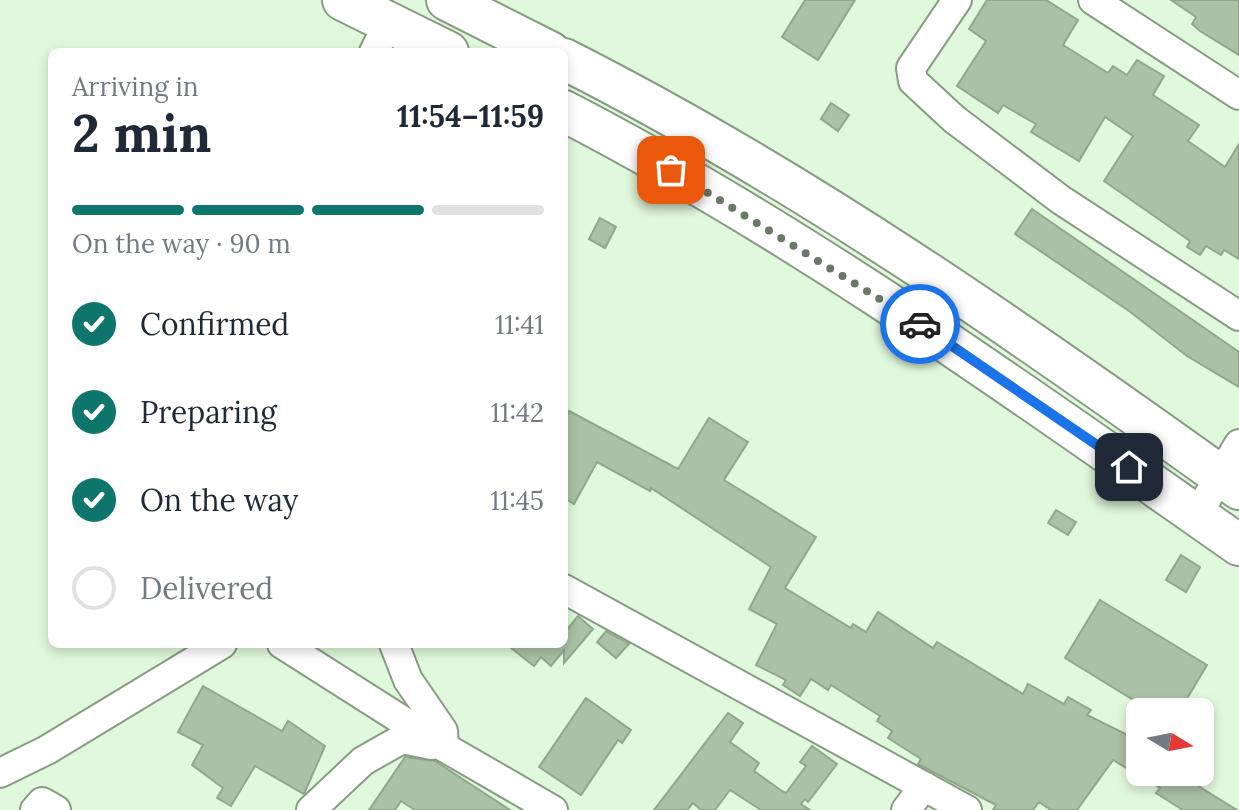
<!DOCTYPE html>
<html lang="en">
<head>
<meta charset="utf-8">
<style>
	body { margin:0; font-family:Lora,serif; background:#f2f2f3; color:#1f2937; height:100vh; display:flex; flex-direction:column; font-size:30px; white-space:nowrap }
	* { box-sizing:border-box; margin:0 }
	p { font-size:26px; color:#747a83 }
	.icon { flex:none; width:44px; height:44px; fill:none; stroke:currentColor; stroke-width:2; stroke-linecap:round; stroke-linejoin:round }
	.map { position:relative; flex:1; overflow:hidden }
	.panel { position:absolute; left:48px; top:48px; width:520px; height:600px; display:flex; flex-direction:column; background:#fff; border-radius:12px; box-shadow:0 4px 12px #0003 }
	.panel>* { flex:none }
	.needle { width:52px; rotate:100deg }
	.buttons { position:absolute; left:1126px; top:698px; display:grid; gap:16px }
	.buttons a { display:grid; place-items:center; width:88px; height:88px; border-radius:12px; background:#fff; box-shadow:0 4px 12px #0003; font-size:40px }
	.pin { position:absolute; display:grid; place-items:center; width:68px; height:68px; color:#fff; margin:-34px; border-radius:16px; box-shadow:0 4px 12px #0006 }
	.courier { position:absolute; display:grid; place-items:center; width:80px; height:80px; margin:-40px; border:6px solid #1a73e8; border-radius:50%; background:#fff; color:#222; box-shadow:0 2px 10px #0007 }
	.summary em { font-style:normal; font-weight:700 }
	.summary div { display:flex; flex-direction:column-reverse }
	.summary { display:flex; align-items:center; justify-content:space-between; height:136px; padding:0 24px }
	h1 { font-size:52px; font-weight:700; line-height:60px }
	.bar { display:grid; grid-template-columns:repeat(4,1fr); gap:12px 8px; align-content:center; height:96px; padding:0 24px }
	.bar i { height:10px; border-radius:6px; background:#e0e1e3 }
	.bar .selected { background:#0f766e }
	.bar p { grid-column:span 4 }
	ol { padding:0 24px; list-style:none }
	li { display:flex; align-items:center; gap:24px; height:88px }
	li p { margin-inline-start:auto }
	li .icon { padding:8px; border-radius:50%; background:#0f766e; color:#fff; stroke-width:4 }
	li:last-child { color:#747a83 }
	li i { width:44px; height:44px; border:4px solid #e0e1e3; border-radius:50% }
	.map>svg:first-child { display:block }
</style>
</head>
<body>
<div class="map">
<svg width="1239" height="810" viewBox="0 0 1239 810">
	<rect width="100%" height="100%" fill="#e0f8db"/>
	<g fill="#aac1a5" stroke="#91a78c" stroke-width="2">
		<polygon points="805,0 855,0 818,60 782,37"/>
		<polygon points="987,0 1046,0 1078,20 1063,45 1108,73 1113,66 1127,75 1137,60 1164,76 1153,95 1199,125 1188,141 1225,167 1239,144 1239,259 1224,250 1221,255 1206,246 1200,255 1187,247 1190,241 1104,181 1133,136 1105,117 1079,161 1031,132 1036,124 1003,105 998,113 957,86 986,41 969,29"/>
		<polygon points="1171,0 1239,0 1239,55 1200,31 1192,24 1196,17"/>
		<polygon points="831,103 849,115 838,131 821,119"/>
		<polygon points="1032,209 1239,352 1239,387 1187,356 1129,311 1015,234"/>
		<polygon points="600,218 616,227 605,248 589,239"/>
		<polygon points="569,411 678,469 709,418 748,442 724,480 816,537 785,588 851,628 853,624 866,632 878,612 933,648 937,642 1023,694 1028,684 1064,704 1068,697 1091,710 1087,715 1140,741 1140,772 1202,772 1195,784 1237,810 1183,810 1156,793 1160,788 1113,760 1077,810 1051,810 1039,802 1033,810 993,810 996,805 918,764 921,759 888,738 892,731 877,721 880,716 831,685 828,690 811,679 800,696 783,685 786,680 756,665 777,624 749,609 771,567 651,488 650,491 597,462 574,504 564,498 564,421"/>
		<polygon points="1056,510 1076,522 1068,535 1048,523"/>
		<polygon points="1181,555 1200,567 1186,592 1166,580"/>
		<polygon points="1100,600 1207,665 1179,712 1153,712 1065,658"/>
		<polygon points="578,616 593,629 564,663 564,650 551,666 541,657 534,666 506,644 564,644 564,633"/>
		<polygon points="606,631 629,644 616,658 597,642"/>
		<polygon points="203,686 282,731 288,721 325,746 304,794 255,766 231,806 217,798 223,788 192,765 203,745 178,732"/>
		<polygon points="586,698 631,730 622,743 618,740 581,795 539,767"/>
		<polygon points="728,713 743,723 730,742 759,763 754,771 782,791 786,793 806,766 800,762 812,746 837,764 808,802 805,799 801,804 810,810 761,810 730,790 715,810 701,810 693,803 687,810 654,810"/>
		<polygon points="405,757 435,761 510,810 415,810 401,801 395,810 369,810"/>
	</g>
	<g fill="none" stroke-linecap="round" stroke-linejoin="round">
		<g stroke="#879d82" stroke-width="32">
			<g id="minor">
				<polyline points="957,0 911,68 913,81 954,119 1061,200 1239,316"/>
				<polyline points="1093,0 1239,95"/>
				<polyline points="374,52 389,22"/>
				<polyline points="1197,515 1239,444"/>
				<polyline points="564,589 967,810"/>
				<polyline points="282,644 444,747 553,810"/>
				<polyline points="394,644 408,680 443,731 444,747"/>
				<polyline points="0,773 47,750 222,644"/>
				<polyline points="35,810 42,802 56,810"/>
				<polyline points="311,810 363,761 402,739 432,745"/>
				<polyline points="906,810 924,786"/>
			</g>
		</g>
		<g stroke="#879d82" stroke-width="44">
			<g id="highway">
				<polyline points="343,0 448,52"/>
				<polyline points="447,0 550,52"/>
				<path d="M564,59C802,179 1023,334 1239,489"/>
				<path d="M564,111C802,234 1020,392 1239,545"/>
			</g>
		</g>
		<use href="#minor" stroke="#fff" stroke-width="28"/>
		<use href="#highway" stroke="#fff" stroke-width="40"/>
	</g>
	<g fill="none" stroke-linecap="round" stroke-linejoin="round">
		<polyline stroke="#6a7867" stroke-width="8" stroke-dasharray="0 14.4" points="671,170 920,324"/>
		<polyline stroke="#1a73e8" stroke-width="10" points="920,324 1129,467"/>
	</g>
</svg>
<div class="buttons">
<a><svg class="needle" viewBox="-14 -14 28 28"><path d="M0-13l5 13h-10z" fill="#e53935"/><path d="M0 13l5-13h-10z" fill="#747a83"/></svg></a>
</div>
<div class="pin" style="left:671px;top:170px;background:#ea580c"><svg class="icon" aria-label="bag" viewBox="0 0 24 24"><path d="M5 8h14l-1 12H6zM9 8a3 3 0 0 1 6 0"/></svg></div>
<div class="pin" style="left:1129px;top:467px;background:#1f2937"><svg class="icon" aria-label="home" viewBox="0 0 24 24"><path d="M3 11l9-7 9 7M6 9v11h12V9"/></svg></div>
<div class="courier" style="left:920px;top:324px"><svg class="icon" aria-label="car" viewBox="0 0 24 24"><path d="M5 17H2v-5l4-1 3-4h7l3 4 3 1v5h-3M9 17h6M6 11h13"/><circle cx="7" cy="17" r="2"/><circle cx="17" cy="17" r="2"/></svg></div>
<section class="panel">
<div class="summary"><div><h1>2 min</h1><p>Arriving in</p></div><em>11:54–11:59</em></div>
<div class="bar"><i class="selected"></i><i class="selected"></i><i class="selected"></i><i></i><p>On the way · 90 m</p></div>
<ol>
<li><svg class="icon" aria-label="check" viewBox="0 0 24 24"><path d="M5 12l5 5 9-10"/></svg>Confirmed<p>11:41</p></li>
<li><svg class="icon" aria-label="check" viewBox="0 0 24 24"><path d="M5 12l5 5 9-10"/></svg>Preparing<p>11:42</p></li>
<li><svg class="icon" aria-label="check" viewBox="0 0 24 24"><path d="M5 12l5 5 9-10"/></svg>On the way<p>11:45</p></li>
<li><i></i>Delivered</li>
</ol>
</section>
</div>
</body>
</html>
